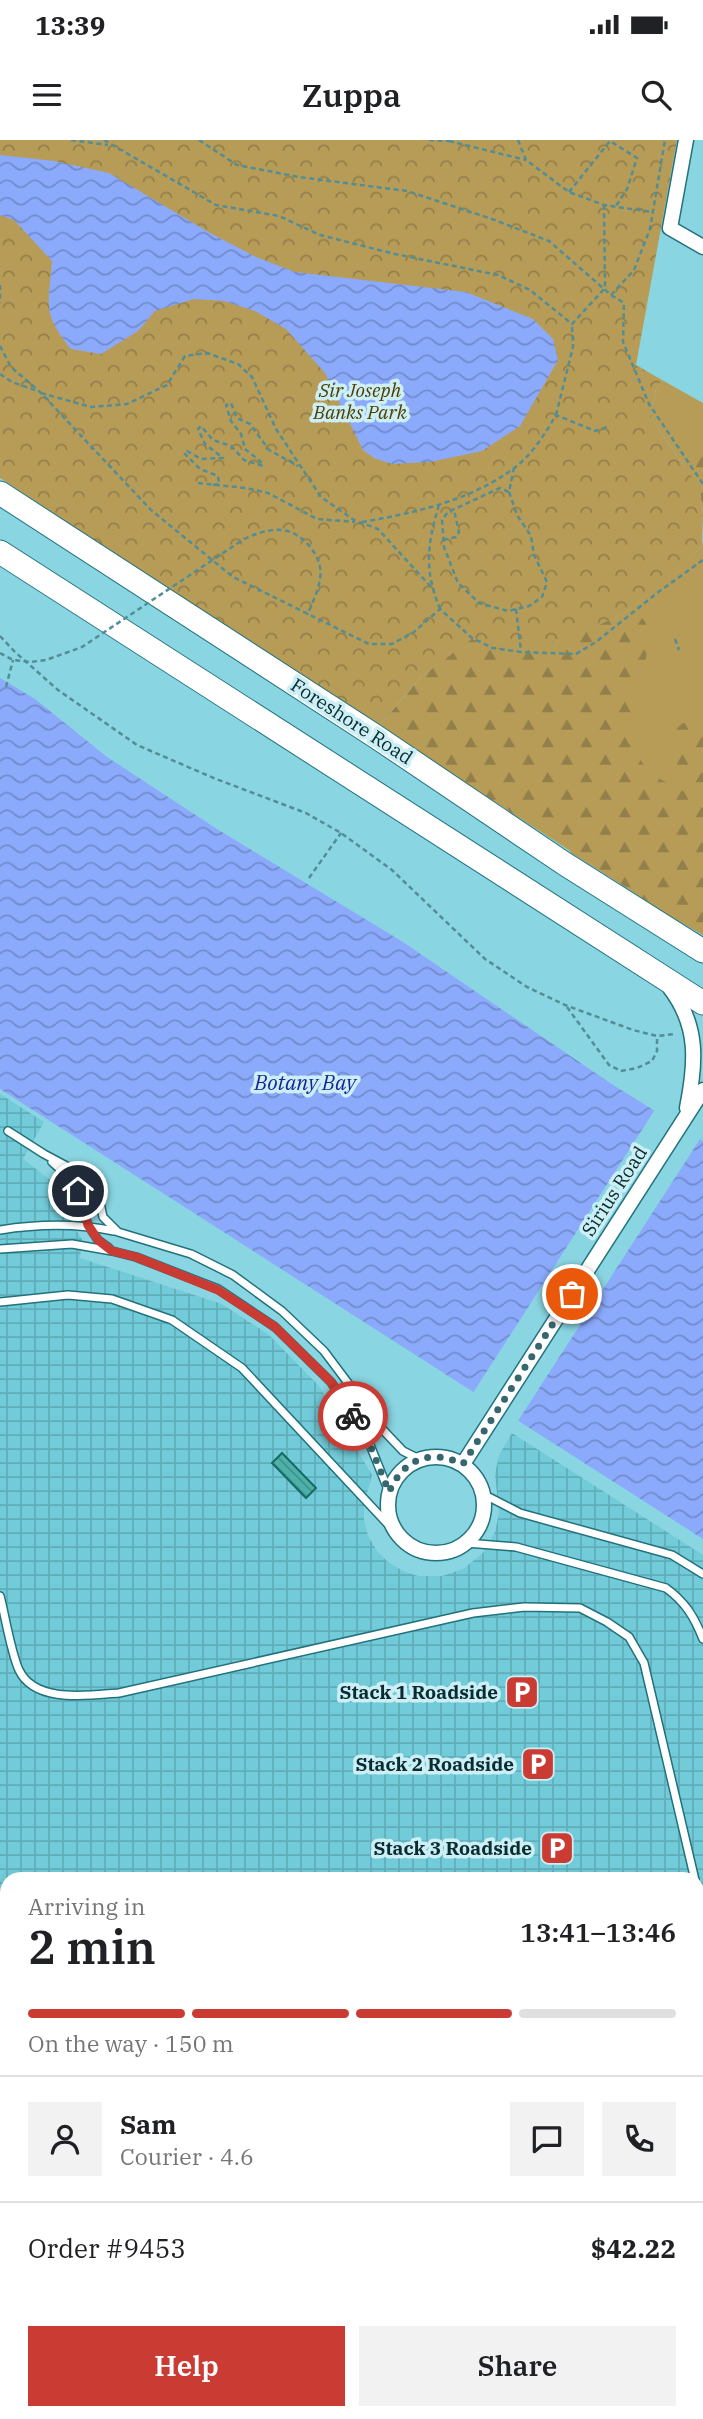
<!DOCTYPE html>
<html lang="en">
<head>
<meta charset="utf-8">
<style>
	body { margin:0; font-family:"IBM Plex Serif",serif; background:#f2f2f2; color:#202124; height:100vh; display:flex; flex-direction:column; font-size:26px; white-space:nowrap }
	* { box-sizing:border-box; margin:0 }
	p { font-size:23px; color:#757577 }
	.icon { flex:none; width:38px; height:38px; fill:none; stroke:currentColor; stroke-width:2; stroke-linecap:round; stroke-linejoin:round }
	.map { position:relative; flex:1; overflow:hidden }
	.details { position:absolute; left:0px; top:1732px; width:704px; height:548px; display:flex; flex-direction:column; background:#fff; border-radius:21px 21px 0 0; box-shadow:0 4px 10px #0003 }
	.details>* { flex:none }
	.pin { position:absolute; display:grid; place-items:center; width:60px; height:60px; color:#fff; margin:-30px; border:4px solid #fff; border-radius:50%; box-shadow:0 2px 7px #0007 }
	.courier { position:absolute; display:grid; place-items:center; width:70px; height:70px; margin:-35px; border:5px solid #ca3c33; border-radius:50%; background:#fff; color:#222; box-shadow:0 2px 9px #0007 }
	.headline em { font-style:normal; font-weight:600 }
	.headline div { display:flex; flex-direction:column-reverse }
	.headline { display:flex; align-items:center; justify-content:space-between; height:119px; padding:0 28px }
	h1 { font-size:46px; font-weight:600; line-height:52px }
	.bar { display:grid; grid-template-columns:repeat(4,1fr); gap:10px 7px; align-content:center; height:84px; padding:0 28px }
	.bar i { height:9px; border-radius:5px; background:#e0e0e0 }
	.bar .on { background:#ca3c33 }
	.bar p { grid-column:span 4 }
	.line { display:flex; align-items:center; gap:18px; padding:0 28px; border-top:2px solid #e0e0e0 }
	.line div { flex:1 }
	.round { display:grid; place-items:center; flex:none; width:74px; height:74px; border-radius:0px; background:#f2f2f2 }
	.primary-button { display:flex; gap:14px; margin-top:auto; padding:14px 28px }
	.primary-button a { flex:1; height:80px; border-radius:0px; background:#ca3c33; color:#fff; font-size:28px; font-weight:600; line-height:80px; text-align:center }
	.primary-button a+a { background:#f2f2f2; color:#202124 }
	.status { display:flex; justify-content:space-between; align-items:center; height:49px; padding:0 35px; background:#fff; direction:ltr }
	.status svg { height:19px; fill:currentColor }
	header { display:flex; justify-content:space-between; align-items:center; height:91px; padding:0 28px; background:#fff; font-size:32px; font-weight:600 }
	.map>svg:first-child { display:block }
</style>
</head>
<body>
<div class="status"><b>13:39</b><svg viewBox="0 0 49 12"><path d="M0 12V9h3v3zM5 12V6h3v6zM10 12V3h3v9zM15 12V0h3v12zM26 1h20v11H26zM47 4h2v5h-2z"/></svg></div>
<header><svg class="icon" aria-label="menu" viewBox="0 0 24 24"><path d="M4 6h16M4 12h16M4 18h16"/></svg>Zuppa<svg class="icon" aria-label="search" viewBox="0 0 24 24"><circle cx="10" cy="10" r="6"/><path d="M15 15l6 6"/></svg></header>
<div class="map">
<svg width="703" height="2279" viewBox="0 0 703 2279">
	<defs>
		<pattern id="industrial-grid" width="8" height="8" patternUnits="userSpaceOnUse" patternTransform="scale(1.75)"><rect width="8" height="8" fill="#72cbd8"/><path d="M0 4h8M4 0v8" fill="none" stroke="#61aeba"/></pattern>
		<pattern id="forest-firs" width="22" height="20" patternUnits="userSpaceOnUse" patternTransform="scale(1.75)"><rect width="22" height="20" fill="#b79c58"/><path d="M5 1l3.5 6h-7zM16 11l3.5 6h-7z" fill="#937f49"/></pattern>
		<pattern id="park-crowns" width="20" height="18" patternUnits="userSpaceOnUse" patternTransform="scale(1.75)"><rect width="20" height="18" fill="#b79c58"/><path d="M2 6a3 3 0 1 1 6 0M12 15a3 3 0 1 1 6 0" fill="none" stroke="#937f49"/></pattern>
		<pattern id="water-waves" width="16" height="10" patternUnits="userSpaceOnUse" patternTransform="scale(1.75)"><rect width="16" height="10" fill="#8caafc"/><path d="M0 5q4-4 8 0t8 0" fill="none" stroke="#718bcc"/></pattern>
		<pattern id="building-back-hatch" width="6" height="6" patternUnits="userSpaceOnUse" patternTransform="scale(1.75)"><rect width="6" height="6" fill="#4eb1a9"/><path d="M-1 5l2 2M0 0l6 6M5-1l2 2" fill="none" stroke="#3f908a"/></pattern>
	</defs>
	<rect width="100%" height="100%" fill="#89d5e1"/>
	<path fill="url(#industrial-grid)" fill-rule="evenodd" d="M0,954L44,982L23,1019L53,1042L64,1073L82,1099L80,1118L222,1164L269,1195L319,1246L372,1335L364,1364V1380L368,1396L377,1411L388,1422L403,1431L418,1436H442L463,1429L483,1413L495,1392L499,1373L495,1334L499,1315L512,1293L703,1415V2279H0ZM7,1740H696V2273H7Z"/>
	<g fill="#b79c58">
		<polygon points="662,240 703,263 703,376 700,349 651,278 656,249"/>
		<polygon points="703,400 703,795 571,713 472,498 580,493 623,474 663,442 702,406"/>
	</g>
	<g fill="url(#forest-firs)">
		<polygon points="701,312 703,313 703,376 700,349 685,329 689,319"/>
		<path d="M623,474C629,475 638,474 643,479C664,503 613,586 644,625C657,642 685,650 703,661V795L670,776L392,595L378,587L421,537L472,498L493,508L580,493Z"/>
		<polygon points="683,583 699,583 703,586 703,646 687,638 676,623 669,603 672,592"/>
	</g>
	<polygon fill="url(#park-crowns)" points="0,0 677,0 636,225 662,240 656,249 651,278 700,349 703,376 702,406 663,443 623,474 580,493 521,512 493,508 472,499 421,537 378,587 0,338"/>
	<g fill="url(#water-waves)">
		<path d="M0,15L54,21L109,33L210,93L256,117L295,132L466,152L533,179L553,199L558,220L520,286L482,311L430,322L392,324L374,318L363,310L325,233L286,189L255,171L224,161L194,159L155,171L138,191L101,214L71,209C41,172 49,165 52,121L14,80L0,75Z"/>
		<polygon points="0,538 35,559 107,617 217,689 403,802 610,943 703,1001 703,1399 0,949"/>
	</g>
	<polygon fill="#89d5e1" points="656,968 702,996 516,1284 471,1256"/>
	<polygon fill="url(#building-back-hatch)" stroke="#146b65" stroke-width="2" points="282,1313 316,1348 306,1358 272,1323"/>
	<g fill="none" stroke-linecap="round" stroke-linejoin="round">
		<g stroke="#21727d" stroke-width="10">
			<g id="lane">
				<polyline points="8,991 44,1014 87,1037 96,1044 103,1077 118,1092 191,1114 233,1135 282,1171 324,1211 384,1291 403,1311 419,1319"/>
				<polyline points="52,1022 73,1041 88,1085 98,1100 109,1108"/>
				<path d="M0,1090C38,1084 76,1083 114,1091"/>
				<polyline points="0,1109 72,1104 112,1111 136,1117 218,1149 275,1187 331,1242 366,1295 389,1352"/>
				<polyline points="0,1162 68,1155 112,1159 172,1180 242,1228 398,1395"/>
				<polyline points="483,1354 520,1373 672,1415 703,1434"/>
				<path d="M466,1403L516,1407L666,1448C685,1462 694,1476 703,1499"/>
				<path d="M0,1456C5,1475 11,1513 19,1530C35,1564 89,1555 119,1553L473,1473L524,1467L580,1468L607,1482L629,1497L644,1523L695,1740"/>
				<polyline points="696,1744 703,1772"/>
			</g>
		</g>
		<g stroke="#21727d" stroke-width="17">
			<g id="street">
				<polyline points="686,0 670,88 703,107"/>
				<path d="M670,848C699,886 696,923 687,968"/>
				<circle cx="436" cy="1365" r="48"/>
				<polyline points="463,1324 703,950"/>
			</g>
		</g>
		<g stroke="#21727d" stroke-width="25">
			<g id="primary">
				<polyline points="0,353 375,596 565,724 703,811"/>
				<polyline points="0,412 703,863"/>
			</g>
		</g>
		<g stroke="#538d95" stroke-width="2.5" stroke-dasharray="5 3.5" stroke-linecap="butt">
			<polyline points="71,0 108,5"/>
			<polyline points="104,0 216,65 279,76 320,95 395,114 498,135 530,150 572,184 605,148 604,65"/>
			<polyline points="199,0 237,25 299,37 407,51 492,79 549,101 611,155 624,163 623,202 649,264 703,344"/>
			<polyline points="429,0 450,1"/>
			<polyline points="518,0 526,20 569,52 604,65 652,72"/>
			<polyline points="449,1 526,20"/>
			<polyline points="569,52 610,1 637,18 627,49 616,66"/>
			<polyline points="0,145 0,163"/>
			<polyline points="611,155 634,130 650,89 665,0"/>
			<polyline points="0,206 11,227 40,252 151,370 233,437 369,504 392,504 414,492 440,469 472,498 493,508 521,512 576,514 596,502 657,453 703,420"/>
			<polyline points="0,234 12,242 35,250"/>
			<polyline points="41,253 91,267 127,264 167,245 185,216 207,213 238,224 252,237 276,289 321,357 354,380 378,389 431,447"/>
			<polyline points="556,275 573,207 572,184"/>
			<polyline points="198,343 246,348 268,353 317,379 355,382"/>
			<polyline points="213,345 219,344 218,336 200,329 184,313 187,311 201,319 223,318 205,304 198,289 201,286 213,300 231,306 244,320 263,326 260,321 245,309 241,294 231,281 226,265 231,263 237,278 250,284 269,310 298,326"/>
			<polyline points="509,352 517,375 531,396 534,415 547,442 542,457 529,466 508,471 479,463 458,443 444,407 442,380 448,372 500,348 509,352 514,328"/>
			<path d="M439,365C427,405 424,430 440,469"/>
			<path d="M362,382C414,373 469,361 513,329C531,316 545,294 556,275L595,291L607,287"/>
			<path d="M244,399C255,394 269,389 281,390C299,391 317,410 320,427C323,441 313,462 307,475"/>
			<polyline points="443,400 456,397 459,392 454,370"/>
			<polyline points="516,469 521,511"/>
			<polyline points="0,496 15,512 58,550 137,605 216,639 306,673 341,693 392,730 485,819 527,847 565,865 633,890 657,896 675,894"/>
			<polyline points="675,499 679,510"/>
			<polyline points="6,547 13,520"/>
			<polyline points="309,738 341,693"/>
			<polyline points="567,867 609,925 621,931 637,928 652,921 657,911 657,896"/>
		</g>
		<use href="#lane" stroke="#fff" stroke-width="7"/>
		<use href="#street" stroke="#fff" stroke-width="14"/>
		<use href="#primary" stroke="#fff" stroke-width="23"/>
		<polyline stroke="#538d95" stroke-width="2.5" stroke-dasharray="5 3.5" stroke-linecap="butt" points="0,513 13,520 30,522 46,520 82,507 244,399"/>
	</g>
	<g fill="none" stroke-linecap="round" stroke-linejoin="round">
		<path stroke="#36676e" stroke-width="7" stroke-dasharray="0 12.6" d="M353,1276L366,1295L389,1352C404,1318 430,1309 463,1324L572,1154"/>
		<polyline stroke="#ca3c33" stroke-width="9" points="78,1051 88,1085 98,1100 112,1111 136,1117 218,1150 275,1187 331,1242 353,1276"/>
	</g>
	<defs>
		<g id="parking-square" transform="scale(1.75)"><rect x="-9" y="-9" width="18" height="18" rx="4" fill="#ca3c33" stroke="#cbeff5"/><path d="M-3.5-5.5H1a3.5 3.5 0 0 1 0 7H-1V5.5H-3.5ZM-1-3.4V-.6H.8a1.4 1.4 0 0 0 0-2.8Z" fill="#fff"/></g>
	</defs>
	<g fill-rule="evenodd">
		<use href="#parking-square" x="522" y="1552"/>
		<use href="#parking-square" x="538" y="1624"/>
		<use href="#parking-square" x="557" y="1708"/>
	</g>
	<g text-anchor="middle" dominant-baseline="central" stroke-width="7" stroke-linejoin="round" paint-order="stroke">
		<g font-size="19" font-style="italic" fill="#4f3c01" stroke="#cbeff5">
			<text x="360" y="250">Sir Joseph<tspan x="360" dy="22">Banks Park</tspan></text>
		</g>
		<g font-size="19" fill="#0a2c30" stroke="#cbeff5">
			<text transform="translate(352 581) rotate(33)">Foreshore Road</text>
			<text transform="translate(614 1051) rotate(-57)">Sirius Road</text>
		</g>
		<g font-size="19" font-weight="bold" fill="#0a2c30" stroke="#cbeff5" text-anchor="end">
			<text x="498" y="1552">Stack 1 Roadside</text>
			<text x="514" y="1624">Stack 2 Roadside</text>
			<text x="532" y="1708">Stack 3 Roadside</text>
		</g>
		<g font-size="21" font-style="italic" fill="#172398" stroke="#cbeff5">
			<text x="305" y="942">Botany Bay</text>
		</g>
	</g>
</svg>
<div class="pin" style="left:572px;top:1154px;background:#ea580c"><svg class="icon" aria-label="bag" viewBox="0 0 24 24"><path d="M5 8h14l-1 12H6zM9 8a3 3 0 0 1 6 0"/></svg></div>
<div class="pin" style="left:78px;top:1051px;background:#1f2937"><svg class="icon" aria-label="home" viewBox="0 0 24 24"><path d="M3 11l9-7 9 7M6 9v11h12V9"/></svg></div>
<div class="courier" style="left:353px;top:1276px"><svg class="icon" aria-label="bike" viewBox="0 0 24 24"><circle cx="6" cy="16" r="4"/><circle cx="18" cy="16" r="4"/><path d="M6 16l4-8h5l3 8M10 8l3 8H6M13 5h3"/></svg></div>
<section class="details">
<div class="headline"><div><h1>2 min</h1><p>Arriving in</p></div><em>13:41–13:46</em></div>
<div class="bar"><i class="on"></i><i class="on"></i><i class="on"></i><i></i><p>On the way · 150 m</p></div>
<div class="line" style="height:126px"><a class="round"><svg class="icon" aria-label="person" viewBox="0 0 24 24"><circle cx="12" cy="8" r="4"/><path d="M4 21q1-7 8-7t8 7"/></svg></a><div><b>Sam</b><p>Courier · 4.6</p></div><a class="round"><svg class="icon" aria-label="chat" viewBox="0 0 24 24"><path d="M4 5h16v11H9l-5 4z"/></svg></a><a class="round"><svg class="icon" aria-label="phone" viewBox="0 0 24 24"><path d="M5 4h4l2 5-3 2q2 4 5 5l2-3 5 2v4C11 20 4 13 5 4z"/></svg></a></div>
<div class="line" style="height:91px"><div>Order #9453</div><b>$42.22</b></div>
<div class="primary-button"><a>Help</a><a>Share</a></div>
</section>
</div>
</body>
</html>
